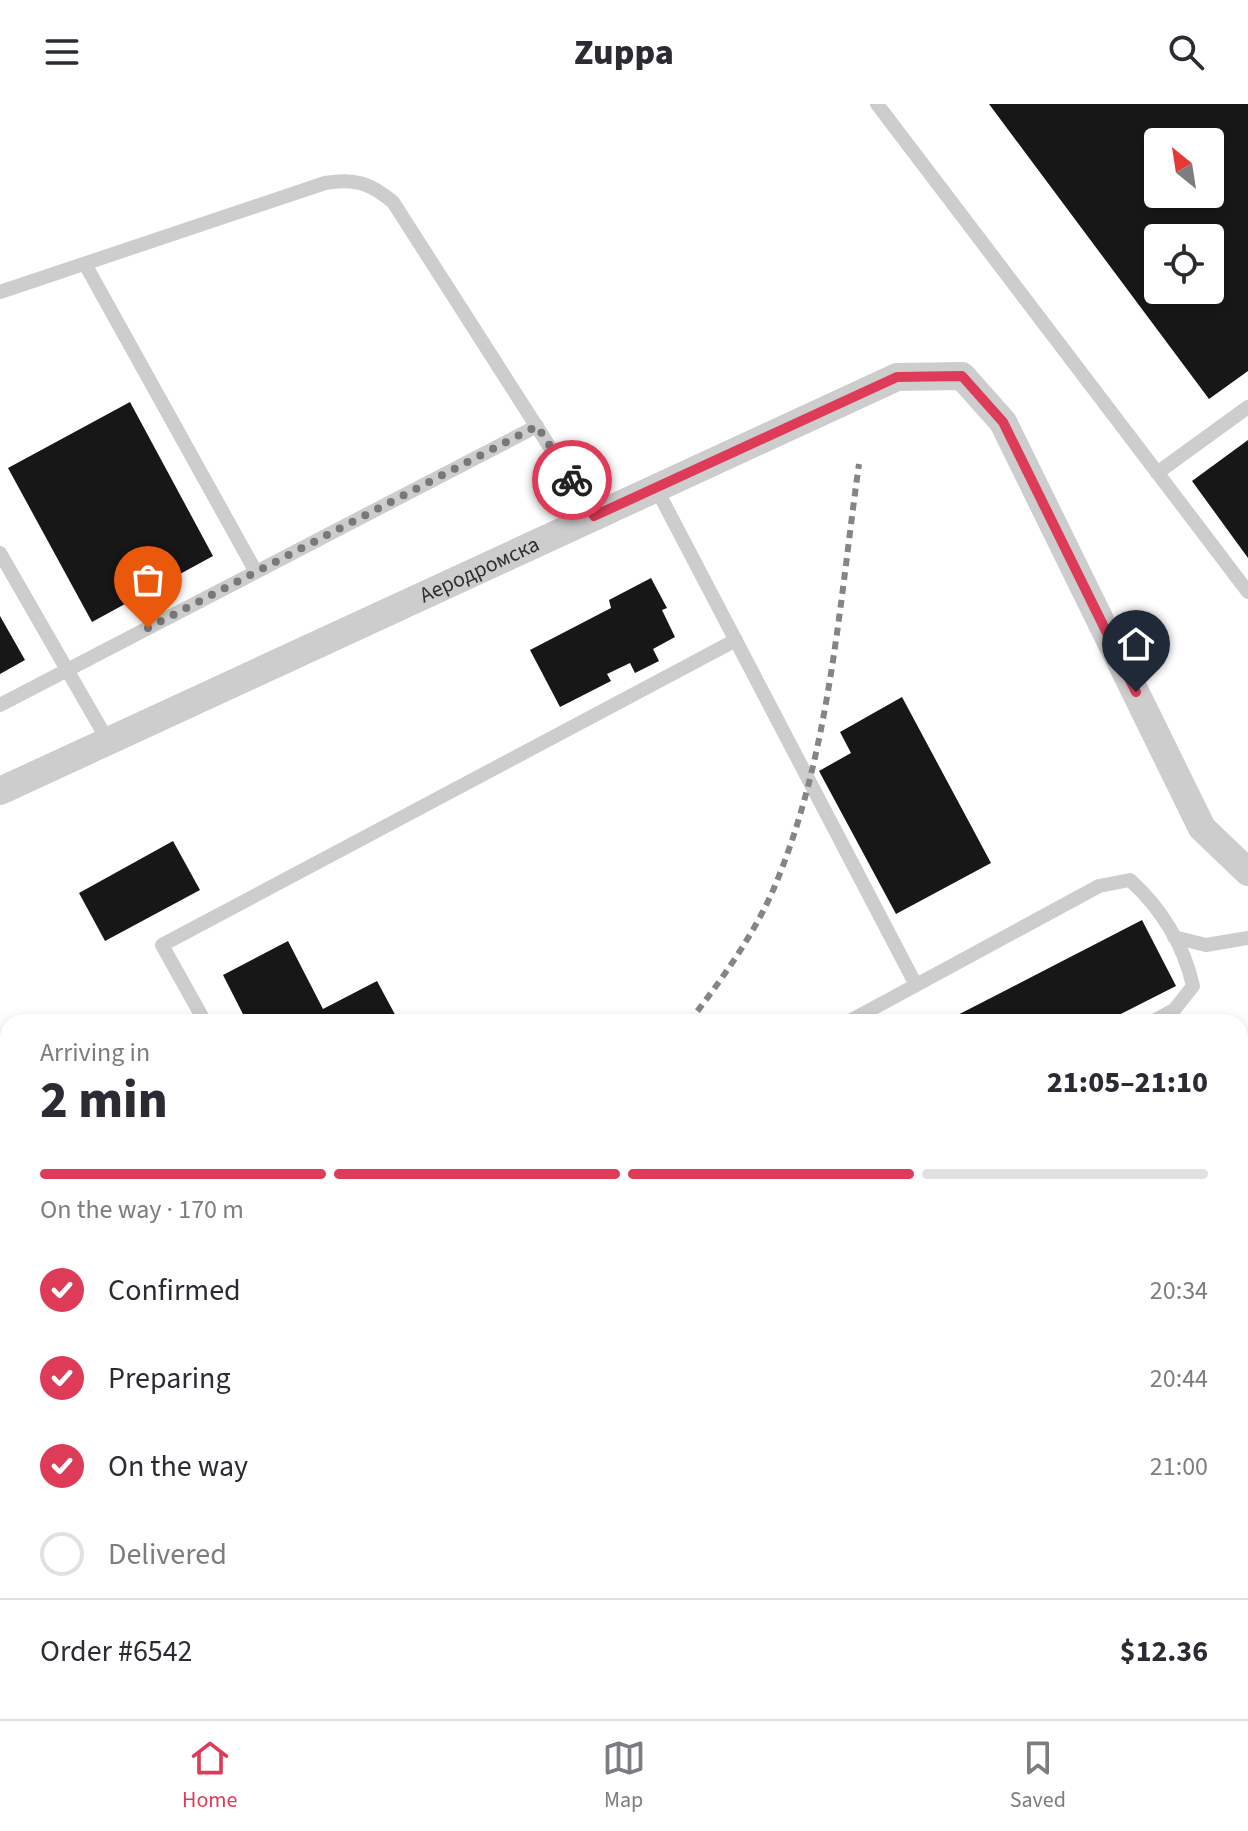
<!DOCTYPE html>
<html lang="en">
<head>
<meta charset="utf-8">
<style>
	body { margin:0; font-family:"Source Sans 3",sans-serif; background:#f7f7f7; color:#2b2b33; height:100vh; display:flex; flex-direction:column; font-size:30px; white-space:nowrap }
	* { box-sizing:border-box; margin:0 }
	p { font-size:26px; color:#7c7c81 }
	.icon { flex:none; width:44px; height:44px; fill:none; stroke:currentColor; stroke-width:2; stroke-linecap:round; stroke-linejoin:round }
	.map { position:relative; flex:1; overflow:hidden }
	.side { position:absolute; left:0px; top:910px; width:1248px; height:706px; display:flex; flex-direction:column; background:#fff; border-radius:24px 24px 0 0; box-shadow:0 4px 12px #0003 }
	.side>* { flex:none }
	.needle { width:52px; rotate:330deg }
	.tools { position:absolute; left:1144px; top:24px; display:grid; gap:16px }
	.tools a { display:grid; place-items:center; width:80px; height:80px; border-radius:8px; background:#fff; box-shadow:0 4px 12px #0003; font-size:40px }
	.pin { position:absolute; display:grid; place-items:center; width:68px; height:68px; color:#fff; margin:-82px -34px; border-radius:50% 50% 50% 0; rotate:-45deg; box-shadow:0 0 8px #0007 }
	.pin .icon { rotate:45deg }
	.courier { position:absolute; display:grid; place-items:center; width:80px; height:80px; margin:-40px; border:6px solid #de3b58; border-radius:50%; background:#fff; color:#222; box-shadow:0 2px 10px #0007 }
	.summary em { font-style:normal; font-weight:800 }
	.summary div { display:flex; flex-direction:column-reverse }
	.summary { display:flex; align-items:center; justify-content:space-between; height:136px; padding:0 40px }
	h1 { font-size:52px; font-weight:800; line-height:60px }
	.bar { display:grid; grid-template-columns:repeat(4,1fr); gap:12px 8px; align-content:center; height:96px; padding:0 40px }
	.bar i { height:10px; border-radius:6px; background:#e1e1e2 }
	.bar .active { background:#de3b58 }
	.bar p { grid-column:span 4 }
	.line { display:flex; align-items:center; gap:20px; padding:0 40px; border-top:2px solid #e1e1e2 }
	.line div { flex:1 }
	ol { padding:0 40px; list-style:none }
	li { display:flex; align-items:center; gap:24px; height:88px }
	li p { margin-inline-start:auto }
	li .icon { padding:8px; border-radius:50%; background:#de3b58; color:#fff; stroke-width:4 }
	li:last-child { color:#7c7c81 }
	li i { width:44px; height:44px; border:4px solid #e1e1e2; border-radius:50% }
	header { display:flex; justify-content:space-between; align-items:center; height:104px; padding:0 40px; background:#fff; font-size:36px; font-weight:800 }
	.tabs { display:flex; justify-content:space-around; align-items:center; height:112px; border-top:2px solid #e1e1e2; background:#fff; font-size:22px; color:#7c7c81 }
	.tabs a { display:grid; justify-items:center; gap:4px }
	.tabs .active { color:#de3b58 }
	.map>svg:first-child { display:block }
</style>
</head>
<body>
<header><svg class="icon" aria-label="menu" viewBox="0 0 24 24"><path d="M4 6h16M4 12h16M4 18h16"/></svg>Zuppa<svg class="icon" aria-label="search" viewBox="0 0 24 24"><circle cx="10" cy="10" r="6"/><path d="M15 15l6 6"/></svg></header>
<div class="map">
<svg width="1248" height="1615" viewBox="0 0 1248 1615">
	<rect width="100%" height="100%" fill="#fff"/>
	<polygon fill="#e7ecde" points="452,1608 795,1608 801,1615 458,1615"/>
	<g fill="#171717" fill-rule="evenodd">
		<path d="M989,0H1248V267L1209,295ZM1158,38H1210V90H1158ZM1158,134H1210V186H1158Z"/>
		<polygon points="130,298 213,452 92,518 8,364"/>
		<polygon points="1248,336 1248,454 1192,377"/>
		<polygon points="651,474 667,504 662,506 675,533 653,545 659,557 635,569 630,559 607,570 611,577 560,603 530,546 611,504 609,496"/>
		<polygon points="0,512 25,556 0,570"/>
		<polygon points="902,593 991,759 896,810 819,667 851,649 840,628"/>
		<polygon points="173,737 200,786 105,837 79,789"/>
		<polygon points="1142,816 1176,882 1105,918 944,918"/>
		<polygon points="288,837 323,905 377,877 399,918 247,918 223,871"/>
		<polygon points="0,1211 8,1226 8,1303 0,1307"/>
	</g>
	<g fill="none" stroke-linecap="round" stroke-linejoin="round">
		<g stroke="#cdcdcd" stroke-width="14">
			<polyline points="877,0 1248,488"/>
			<polyline points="85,160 256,468"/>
			<path d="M0,188L325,79C355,74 370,79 393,98L594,412"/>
			<polyline points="1157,369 1248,303"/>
			<polyline points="656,384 916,881"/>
			<polyline points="0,449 108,637"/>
			<polyline points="0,601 537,322"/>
			<polyline points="1174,833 1206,841 1248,834"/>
			<polyline points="205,918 162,841 736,536"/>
			<path d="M848,918L1099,782L1130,776C1161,804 1184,841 1193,882L1174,906L1152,918"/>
			<polyline points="856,1608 857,1615"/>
			<polyline points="1032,1615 1032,1608"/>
		</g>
		<g stroke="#cdcdcd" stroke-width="28">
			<path id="s1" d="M0,687L897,273L962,272L1003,318L1202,724L1248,768"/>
			<polyline points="1206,1608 1215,1615"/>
		</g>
		<g stroke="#a8a8a8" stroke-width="44">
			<polyline points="1240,1329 1248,1321"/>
			<polyline points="1240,1378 1248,1370"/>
			<polyline points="947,1615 954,1608"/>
			<polyline points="998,1615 1005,1608"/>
		</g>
		<g stroke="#858585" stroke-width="6" stroke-dasharray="8 6" stroke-linecap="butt">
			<path d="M689,918C720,878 754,831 774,784C830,652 839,501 859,360"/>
			<polyline points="1240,962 1248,957"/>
			<polyline points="1240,992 1248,987"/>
			<polyline points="0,1516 8,1504"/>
			<polyline points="345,1615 354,1608"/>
			<polyline points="387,1615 397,1608"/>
		</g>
	</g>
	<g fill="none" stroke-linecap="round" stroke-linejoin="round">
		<polyline stroke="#787878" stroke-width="8" stroke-dasharray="0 14.4" points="148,524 537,322 572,376"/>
		<polyline stroke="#de3b58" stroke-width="10" points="572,376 594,412 897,273 962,272 1003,318 1136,588"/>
	</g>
	<g text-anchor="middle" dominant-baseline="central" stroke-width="8" stroke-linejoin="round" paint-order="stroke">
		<g font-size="22" fill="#303030" stroke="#fff">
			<text stroke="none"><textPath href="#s1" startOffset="528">Аеродромска</textPath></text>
		</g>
	</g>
</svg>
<div class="tools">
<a><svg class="needle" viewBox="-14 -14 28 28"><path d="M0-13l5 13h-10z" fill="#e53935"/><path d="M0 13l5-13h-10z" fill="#7c7c81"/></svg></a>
<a><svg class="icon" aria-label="locate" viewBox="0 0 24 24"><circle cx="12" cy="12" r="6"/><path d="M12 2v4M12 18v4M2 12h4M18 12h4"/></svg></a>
</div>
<div class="pin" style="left:148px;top:524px;background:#ea580c"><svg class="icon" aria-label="bag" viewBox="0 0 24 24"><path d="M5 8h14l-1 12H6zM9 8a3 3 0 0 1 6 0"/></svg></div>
<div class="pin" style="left:1136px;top:588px;background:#1f2937"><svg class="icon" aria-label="home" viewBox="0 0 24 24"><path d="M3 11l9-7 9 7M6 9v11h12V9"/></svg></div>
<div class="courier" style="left:572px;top:376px"><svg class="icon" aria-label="bike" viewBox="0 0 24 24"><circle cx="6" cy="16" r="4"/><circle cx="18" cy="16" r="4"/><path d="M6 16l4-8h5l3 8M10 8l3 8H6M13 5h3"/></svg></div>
<section class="side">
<div class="summary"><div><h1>2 min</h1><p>Arriving in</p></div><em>21:05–21:10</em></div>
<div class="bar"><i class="active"></i><i class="active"></i><i class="active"></i><i></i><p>On the way · 170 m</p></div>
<ol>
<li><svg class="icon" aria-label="check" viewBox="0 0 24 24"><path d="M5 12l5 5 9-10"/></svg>Confirmed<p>20:34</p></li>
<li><svg class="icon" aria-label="check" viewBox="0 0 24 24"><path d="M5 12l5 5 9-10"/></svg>Preparing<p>20:44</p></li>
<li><svg class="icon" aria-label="check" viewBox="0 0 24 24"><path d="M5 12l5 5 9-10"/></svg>On the way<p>21:00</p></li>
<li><i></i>Delivered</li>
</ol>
<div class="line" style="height:104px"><div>Order #6542</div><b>$12.36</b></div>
</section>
</div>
<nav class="tabs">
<a class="active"><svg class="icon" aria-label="home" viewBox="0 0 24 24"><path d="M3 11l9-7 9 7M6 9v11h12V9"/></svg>Home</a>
<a><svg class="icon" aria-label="map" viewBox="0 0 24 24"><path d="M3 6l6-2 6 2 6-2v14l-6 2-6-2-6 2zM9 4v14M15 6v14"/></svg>Map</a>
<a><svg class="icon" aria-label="saved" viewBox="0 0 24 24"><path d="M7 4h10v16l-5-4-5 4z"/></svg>Saved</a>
</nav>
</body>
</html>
